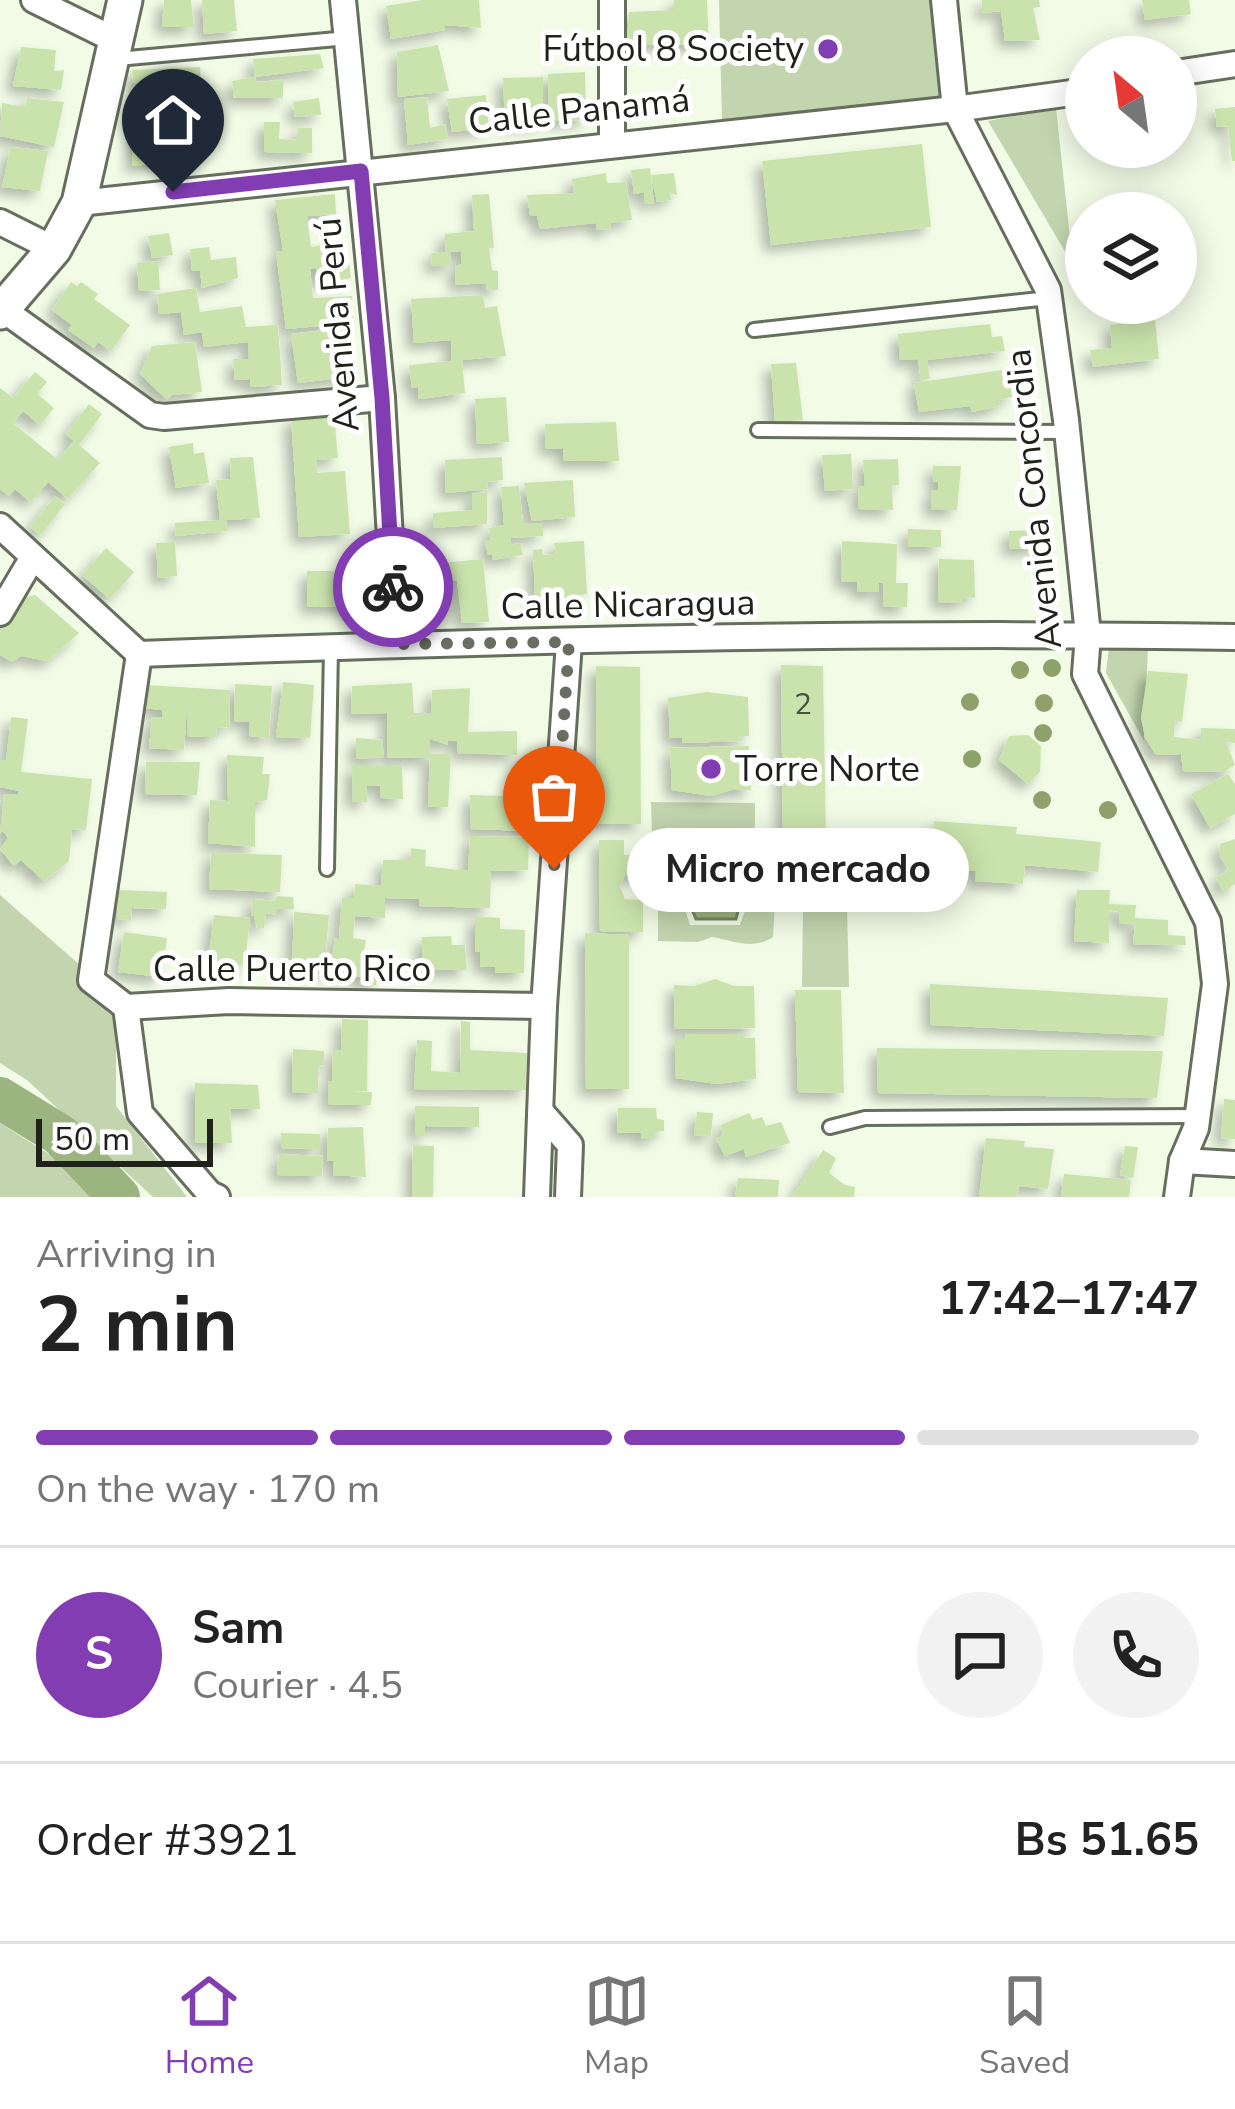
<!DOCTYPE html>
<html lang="en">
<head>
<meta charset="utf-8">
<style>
	body { margin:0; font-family:"Nunito Sans",sans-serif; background:#f2f2f2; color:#222; height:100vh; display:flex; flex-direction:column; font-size:45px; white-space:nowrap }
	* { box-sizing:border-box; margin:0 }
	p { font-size:39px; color:#767676 }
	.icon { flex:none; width:66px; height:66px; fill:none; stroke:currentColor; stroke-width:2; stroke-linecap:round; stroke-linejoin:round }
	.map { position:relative; height:1197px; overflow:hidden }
	.drawer { display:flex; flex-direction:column; background:#fff; flex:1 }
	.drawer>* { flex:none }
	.needle { width:78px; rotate:331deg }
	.fabs { position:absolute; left:1065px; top:36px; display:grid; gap:24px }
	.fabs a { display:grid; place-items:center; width:132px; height:132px; border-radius:50%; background:#fff; box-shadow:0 6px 30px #0003; font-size:60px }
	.scale { position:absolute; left:36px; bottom:30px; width:177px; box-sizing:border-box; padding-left:12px; border:6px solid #1e221a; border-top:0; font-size:33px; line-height:42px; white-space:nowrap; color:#1e221a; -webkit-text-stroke:9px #fff; paint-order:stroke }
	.pin { position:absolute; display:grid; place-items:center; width:102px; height:102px; color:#fff; margin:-123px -51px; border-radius:50% 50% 50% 0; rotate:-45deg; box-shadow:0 0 12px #0007 }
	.pin .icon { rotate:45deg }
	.courier { position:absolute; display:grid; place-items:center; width:120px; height:120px; margin:-60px; border:9px solid #813db1; border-radius:50%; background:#fff; color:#222; box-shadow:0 3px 15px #0007 }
	.bubble { position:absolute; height:84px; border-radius:42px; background:#fff; box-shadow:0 6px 30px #0003; font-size:39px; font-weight:700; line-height:84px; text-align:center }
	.headline em { font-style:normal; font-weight:700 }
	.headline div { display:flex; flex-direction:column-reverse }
	.headline { display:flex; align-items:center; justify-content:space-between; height:204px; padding:0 36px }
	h1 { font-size:78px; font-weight:700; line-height:90px }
	.bar { display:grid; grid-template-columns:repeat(4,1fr); gap:18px 12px; align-content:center; height:144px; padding:0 36px }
	.bar i { height:15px; border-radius:9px; background:#e0e0e0 }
	.bar .current { background:#813db1 }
	.bar p { grid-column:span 4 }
	.line { display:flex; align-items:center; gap:30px; padding:0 36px; border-top:3px solid #e0e0e0 }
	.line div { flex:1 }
	.round { display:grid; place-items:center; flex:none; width:126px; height:126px; border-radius:63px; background:#f2f2f2 }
	.dock { display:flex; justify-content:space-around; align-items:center; height:168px; border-top:3px solid #e0e0e0; background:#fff; font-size:33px; color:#767676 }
	.dock a { display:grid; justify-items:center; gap:6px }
	.dock .current { color:#813db1 }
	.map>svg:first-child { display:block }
</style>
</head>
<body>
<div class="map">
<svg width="1235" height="1197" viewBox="0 0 1235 1197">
	<defs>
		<filter id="shadow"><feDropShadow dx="-7" dy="7" stdDeviation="6" flood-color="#0004"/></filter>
	</defs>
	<rect width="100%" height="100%" fill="#f1fbe6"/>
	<g fill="#c3d5af">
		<polygon points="719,0 932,0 942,98 722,120"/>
		<polygon points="1056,108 1073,265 988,121"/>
		<polygon points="1109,647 1148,647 1144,741 1106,673"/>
		<path d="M651,802L755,803V853L776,887L773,937C752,951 733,940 712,937L698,942L658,941V900H682L690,925H740L750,897L743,872L730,871L728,853L723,849L705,851L701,868L653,867Z"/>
		<polygon points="813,891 823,895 826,906 847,906 849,987 802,987 803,900"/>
		<polygon points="0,895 81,966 89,998 116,1017 116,1106 187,1197 153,1197 27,1080 0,1063"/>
		<polygon points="0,1123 58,1160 94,1197 0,1197"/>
	</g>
	<polygon fill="#9cb480" stroke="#768861" stroke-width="3" points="694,878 734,878 742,895 736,919 696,919 688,900"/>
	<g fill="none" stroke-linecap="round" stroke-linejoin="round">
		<polyline stroke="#9cb480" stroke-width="42" points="0,1098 60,1135 119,1197"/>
	</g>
	<g fill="#cae3ad" filter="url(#shadow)">
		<polygon points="164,0 191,0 194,27 162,27"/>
		<polygon points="202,0 234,0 237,31 204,34"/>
		<polygon points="423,0 479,0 481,28 445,25 445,30 391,39 386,6"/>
		<polygon points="674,0 707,0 709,45 627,44 629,12 674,10"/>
		<polygon points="982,0 1039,0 1040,7 1033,8 1040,40 1005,41 1001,11 982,13"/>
		<polygon points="1142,0 1189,0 1191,14 1145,20"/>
		<polygon points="438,45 449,91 398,97 397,52"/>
		<polygon points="21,47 56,50 54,71 64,70 61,90 13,86"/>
		<polygon points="320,54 324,68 255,77 253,59"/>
		<polygon points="200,67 203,124 151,129 150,84 133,82 132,70"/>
		<polygon points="585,72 586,120 549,121 548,74"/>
		<polygon points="255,77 256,82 283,80 283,98 234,98 232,81"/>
		<polygon points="543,77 543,123 505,125 503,78"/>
		<polygon points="486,95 489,128 452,132 447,99"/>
		<polygon points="427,97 430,128 445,124 448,139 408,145 404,99"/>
		<polygon points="27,98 64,102 54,147 0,136 2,103 25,107"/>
		<polygon points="319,98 321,115 295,117 293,102"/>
		<polygon points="1235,107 1235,161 1232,161 1228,126 1217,127 1215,109"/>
		<polygon points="264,122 280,122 279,139 298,140 298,128 312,128 312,153 264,152"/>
		<polygon points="190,132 190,160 132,166 133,136"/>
		<polygon points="922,144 931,227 771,245 762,161"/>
		<polygon points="11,147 48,151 40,191 2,187"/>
		<polygon points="650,168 654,203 644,204 644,192 634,194 631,170"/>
		<polygon points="606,173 607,183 626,182 632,220 610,223 611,229 597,230 596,223 540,229 537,216 530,215 527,195 574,193 572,179"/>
		<polygon points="674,173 677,195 670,193 671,200 657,202 651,175"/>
		<polygon points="335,194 336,214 307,216 311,247 335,243 339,264 349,263 351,278 317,282 316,268 310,269 313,298 352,296 353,323 286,329 276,252 283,251 275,200"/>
		<polygon points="489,194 494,248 489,248 492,270 498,271 498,290 487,290 486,283 456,285 455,266 462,264 461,251 450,252 451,266 432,266 431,253 445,252 445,234 474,231 472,195"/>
		<polygon points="169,233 173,255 152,258 148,236"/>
		<polygon points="209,247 211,260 236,257 238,278 202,288 200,270 192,271 190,249"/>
		<polygon points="158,261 160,290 139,291 137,263"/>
		<polygon points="71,282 77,286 81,282 98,294 94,299 130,325 111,351 98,342 94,348 68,330 72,325 52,310"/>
		<polygon points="196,288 200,312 242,306 246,327 278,325 282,385 251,387 250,379 235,380 233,359 249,359 248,342 204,347 202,332 184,335 181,312 159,314 157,294"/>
		<polygon points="483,295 485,308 497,306 506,356 462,360 465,393 419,399 418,387 412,388 409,365 451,361 451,340 414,343 411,299"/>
		<polygon points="1155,320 1159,359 1093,367 1090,350 1112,348 1110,325"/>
		<polygon points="990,324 992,337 1002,336 1005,351 927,360 930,379 921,380 918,359 900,360 898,334"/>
		<polygon points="342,328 349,377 298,383 291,334"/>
		<polygon points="195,342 202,392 172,395 167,400 140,374 152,346"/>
		<polygon points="796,363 803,420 775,422 771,364"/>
		<polygon points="1009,369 1012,397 999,400 1000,406 972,412 970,406 919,412 914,383"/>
		<polygon points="35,372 47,382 37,394 54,408 40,425 23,411 13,423 58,460 74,441 66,434 89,404 102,414 79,445 100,463 68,499 48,482 31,502 15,489 9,496 0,489 0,388 13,398"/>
		<polygon points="506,397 509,442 477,444 475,399"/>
		<polygon points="334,414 338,458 316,460 317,473 345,471 350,534 299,537 291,418"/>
		<polygon points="616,422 619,461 564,461 563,448 546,449 545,424"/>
		<polygon points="193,443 194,454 204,452 209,483 176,488 169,447"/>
		<polygon points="851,454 853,489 825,491 822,455"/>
		<polygon points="253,457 260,518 226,520 227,531 176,536 175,523 220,520 216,480 231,479 230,458"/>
		<polygon points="502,457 503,480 487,482 488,489 446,493 445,460"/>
		<polygon points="898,459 899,485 892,485 893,510 859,509 858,486 865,486 863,460"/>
		<polygon points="933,466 961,466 957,510 931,510 931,490 938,491 938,482 933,482"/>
		<polygon points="573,480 575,517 532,521 524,483"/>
		<polygon points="519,486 523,523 543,523 543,536 510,538 511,545 520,543 523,555 493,560 492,555 488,555 485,541 491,540 489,528 504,525 501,487"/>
		<polygon points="487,492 487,524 433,528 433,513 472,510 472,494"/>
		<polygon points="55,496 65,504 41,535 30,527"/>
		<polygon points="908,529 941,530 941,547 908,547"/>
		<polygon points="1039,530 1039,548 1009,549 1009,531"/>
		<polygon points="584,541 587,594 579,594 579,600 561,601 561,595 535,596 533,550 542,549 543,555 556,554 554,543"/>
		<polygon points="842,541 897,544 896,583 908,583 907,607 883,606 883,583 879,583 879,592 858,592 857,582 841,582"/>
		<polygon points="175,542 177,576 158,578 156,543"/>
		<polygon points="106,548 134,572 110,599 82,575"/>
		<polygon points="483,559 489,622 462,623 457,580 433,583 431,564"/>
		<polygon points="939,559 974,560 975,598 962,597 961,603 938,602"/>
		<polygon points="307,571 360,571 361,607 307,607"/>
		<polygon points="35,595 79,633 48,661 21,656 12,662 0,655 0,632 16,600"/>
		<polygon points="781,665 823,666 826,844 783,843"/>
		<polygon points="596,666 640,667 641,824 597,823"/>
		<polygon points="1148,671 1188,674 1182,722 1174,721 1174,737 1201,740 1201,728 1235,729 1235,743 1226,742 1235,765 1224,772 1183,771 1181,754 1156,755 1145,737 1141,718"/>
		<polygon points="283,682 314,685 310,738 276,737"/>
		<polygon points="412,683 414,713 431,713 432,690 470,688 468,732 517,731 517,755 457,753 457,741 448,740 448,745 430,739 430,758 387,758 387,713 351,714 352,686"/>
		<polygon points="235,684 272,686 269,738 249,736 250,722 234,721"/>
		<polygon points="145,685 230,690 229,727 216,728 217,737 188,737 187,706 184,750 149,748 152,717 162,717 162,710 143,708"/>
		<polygon points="707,692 748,697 749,736 739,736 740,741 682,743 682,738 670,738 668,698"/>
		<polygon points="11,717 28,719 21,772 92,779 86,830 72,829 69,861 44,881 21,860 14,866 0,849 8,838 3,831 0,834 4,794 18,795 19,791 0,787 0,760 6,761"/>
		<polygon points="1028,735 1041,746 1040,772 1028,784 999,760 1009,736"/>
		<polygon points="356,738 382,740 384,757 356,759"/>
		<polygon points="749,746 751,790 731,790 711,796 672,790 670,748"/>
		<polygon points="430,754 451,754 448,807 428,807"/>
		<polygon points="227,755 264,757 262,774 270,774 267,800 255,802 255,847 208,843 210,800 228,801"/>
		<polygon points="146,762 200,762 197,795 145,794"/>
		<polygon points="352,766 402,766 403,799 381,798 380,786 367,785 367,802 353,802"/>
		<polygon points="1228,774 1235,784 1235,814 1210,828 1191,794"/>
		<polygon points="470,795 533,797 531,831 471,829"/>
		<polygon points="934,821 1017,827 1016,834 1101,842 1098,872 1025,865 1023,884 975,881 976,871 949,869 950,851 932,850"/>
		<polygon points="470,836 529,837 528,870 479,871 491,872 490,908 419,906 419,899 385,898 385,918 355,916 353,938 366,940 364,951 380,953 376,985 360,984 362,977 330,973 335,938 339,938 342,898 354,898 355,884 381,886 383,860 411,860 411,848 426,850 425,866 468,871"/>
		<polygon points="1235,839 1235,884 1224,892 1216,878 1229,870 1219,855 1220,844"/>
		<polygon points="599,840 624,840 624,855 643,855 643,876 625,875 620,887 625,899 643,900 643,932 600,931"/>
		<polygon points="211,853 282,855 280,892 209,889"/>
		<polygon points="118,890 167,892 166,909 132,908 131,920 117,919"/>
		<polygon points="1077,890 1110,890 1109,904 1136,905 1135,918 1168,920 1168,935 1185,936 1186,945 1133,944 1135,924 1119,923 1119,912 1109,910 1109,943 1074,941"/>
		<polygon points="276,896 293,897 294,909 277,909 277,915 266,913 264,928 257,928 254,916 251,915 252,899 275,901"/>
		<polygon points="294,912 329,915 324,972 302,972 300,967 292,966"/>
		<polygon points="214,915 250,918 245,965 208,962"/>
		<polygon points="475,916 500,918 500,929 525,930 524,973 495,973 495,967 480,967 480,952 475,952"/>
		<polygon points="124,932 167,938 161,977 118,972"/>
		<polygon points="585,933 629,935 629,1089 586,1089"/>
		<polygon points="451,936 452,945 465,945 467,970 422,970 422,937"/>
		<polygon points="715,979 734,986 754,986 755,1028 675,1029 674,985 695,986"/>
		<polygon points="930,984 1168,998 1164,1036 931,1025"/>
		<polygon points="795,990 841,990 844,1093 798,1092"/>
		<polygon points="342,1019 368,1020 367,1091 334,1092 372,1092 371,1105 329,1105 328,1081 332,1081 333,1050 341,1050"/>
		<polygon points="461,1021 470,1022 470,1050 527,1053 526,1090 414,1089 417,1040 432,1041 431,1071 460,1073"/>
		<polygon points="685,1034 743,1034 743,1038 755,1038 756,1079 717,1084 676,1078 675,1039 685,1039"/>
		<polygon points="877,1048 1163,1051 1157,1098 878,1093"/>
		<polygon points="293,1049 324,1051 324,1065 318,1066 318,1093 292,1092"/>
		<polygon points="195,1083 258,1085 260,1109 230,1109 232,1143 195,1143"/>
		<polygon points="1224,1099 1235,1100 1235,1139 1221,1138"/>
		<polygon points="415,1106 479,1107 479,1127 425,1126 425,1136 415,1136"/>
		<polygon points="618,1108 656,1108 657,1119 664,1120 664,1131 653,1132 653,1139 641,1139 641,1133 617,1133"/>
		<polygon points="697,1112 713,1113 711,1136 694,1135"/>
		<polygon points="749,1113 753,1120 762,1117 766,1126 781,1122 790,1143 746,1157 744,1149 725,1156 716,1139 723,1135 721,1125"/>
		<polygon points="363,1127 366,1177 333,1175 334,1161 327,1161 328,1128"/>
		<polygon points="281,1133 320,1134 320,1149 281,1148"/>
		<polygon points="986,1138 1025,1141 1024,1147 1054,1149 1048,1189 1019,1186 1017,1197 979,1197"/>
		<polygon points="413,1145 434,1146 433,1197 412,1197"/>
		<polygon points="1125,1146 1138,1147 1133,1178 1120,1175"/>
		<polygon points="823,1150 836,1158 829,1173 845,1185 855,1187 854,1197 792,1197"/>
		<polygon points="279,1154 323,1156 322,1176 277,1175"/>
		<polygon points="1064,1174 1131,1180 1129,1197 1061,1197"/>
		<polygon points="738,1178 779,1180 778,1197 735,1197"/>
	</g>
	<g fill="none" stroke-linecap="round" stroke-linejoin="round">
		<g stroke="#666f5d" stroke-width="18">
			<g id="lane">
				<polyline points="117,59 348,38"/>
				<polyline points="754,330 1049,298"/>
				<polyline points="758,430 1067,432"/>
				<polyline points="327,869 331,648"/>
				<polyline points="830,1127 865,1118 1197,1116"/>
			</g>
		</g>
		<g stroke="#666f5d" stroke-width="30">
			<g id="street">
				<polyline points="34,0 117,41"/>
				<polyline points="343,0 382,398 396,644"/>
				<polyline points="944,0 955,109 1048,290 1066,420 1088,635 1085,674 1208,922 1215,984 1196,1128 1182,1161 1177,1197"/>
				<polyline points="1176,73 1235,64"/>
				<polyline points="612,143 612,0"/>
				<polyline points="79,203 955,109 1086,91"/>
				<polyline points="0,222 54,249"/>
				<polyline points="2,309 150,415 164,417 382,398"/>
				<path d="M0,526L139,654C503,640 870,631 1235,637"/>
				<polyline points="0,613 33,557"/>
				<polyline points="139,654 91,980 126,1007 229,1001 544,1006"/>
				<polyline points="126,1007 140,1113 210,1194 217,1197"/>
				<polyline points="542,1113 570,1145 568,1197"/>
				<polyline points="1182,1161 1235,1164"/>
				<polyline points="537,1197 544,1006 569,642"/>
			</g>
		</g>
		<g stroke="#666f5d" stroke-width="39">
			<polyline id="secondary" points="0,312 54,249 79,203 125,0"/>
		</g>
		<use href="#lane" stroke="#fff" stroke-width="12"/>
		<use href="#street" stroke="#fff" stroke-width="24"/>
		<use href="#secondary" stroke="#fff" stroke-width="33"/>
	</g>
	<g fill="#8ea16b">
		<circle cx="1052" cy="668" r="9"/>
		<circle cx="1020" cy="670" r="9"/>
		<circle cx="970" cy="702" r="9"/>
		<circle cx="1044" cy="703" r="9"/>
		<circle cx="1043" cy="733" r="9"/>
		<circle cx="972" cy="759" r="9"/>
		<circle cx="1042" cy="800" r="9"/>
		<circle cx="1108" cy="810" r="9"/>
		<circle cx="760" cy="872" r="9"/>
	</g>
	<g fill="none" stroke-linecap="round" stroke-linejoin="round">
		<polyline stroke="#686e61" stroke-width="12" stroke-dasharray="0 21.6" points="393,587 396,644 569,642 554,869"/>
		<polyline stroke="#813db1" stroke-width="15" points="173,192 361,171 382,398 393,587"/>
	</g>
	<g fill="#813db1" stroke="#fff" stroke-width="4.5">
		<circle cx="828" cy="49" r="12"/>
		<circle cx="711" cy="769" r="12"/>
	</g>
	<g text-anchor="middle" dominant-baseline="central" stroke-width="10" stroke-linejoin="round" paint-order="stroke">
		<g font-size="30" fill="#49523f">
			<text x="803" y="704">2</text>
		</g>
		<g font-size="36" fill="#1e221a" stroke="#fff" text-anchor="end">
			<text x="804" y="49">Fútbol 8 Society</text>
			<text x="735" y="769" text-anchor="start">Torre Norte</text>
		</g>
		<g font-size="36" fill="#1e221a" stroke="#fff">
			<text transform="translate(579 111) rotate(-6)">Calle Panamá</text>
			<text transform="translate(338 325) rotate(-95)">Avenida Perú</text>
			<text transform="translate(1034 499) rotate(-96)">Avenida Concordia</text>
			<text transform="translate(628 605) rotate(-1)">Calle Nicaragua</text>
			<text x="292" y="969">Calle Puerto Rico</text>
		</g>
	</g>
</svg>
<div class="fabs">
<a><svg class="needle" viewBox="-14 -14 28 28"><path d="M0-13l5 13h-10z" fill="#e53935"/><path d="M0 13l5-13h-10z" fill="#767676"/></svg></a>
<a><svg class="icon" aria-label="layers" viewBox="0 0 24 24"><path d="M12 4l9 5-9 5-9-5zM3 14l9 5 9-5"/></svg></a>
</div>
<div class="scale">50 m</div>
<div class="pin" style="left:554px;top:869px;background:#ea580c"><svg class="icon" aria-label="bag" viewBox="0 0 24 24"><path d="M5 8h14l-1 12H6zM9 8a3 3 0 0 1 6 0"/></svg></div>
<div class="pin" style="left:173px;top:192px;background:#1f2937"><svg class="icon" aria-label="home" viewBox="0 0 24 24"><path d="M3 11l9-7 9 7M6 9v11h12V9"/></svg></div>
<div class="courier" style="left:393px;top:587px"><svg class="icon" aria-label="bike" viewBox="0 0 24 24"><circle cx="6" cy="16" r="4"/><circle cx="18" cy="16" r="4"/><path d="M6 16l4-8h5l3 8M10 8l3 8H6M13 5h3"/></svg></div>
<div class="bubble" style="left:627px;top:828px;width:342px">Micro mercado</div>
</div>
<section class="drawer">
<div class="headline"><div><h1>2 min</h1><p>Arriving in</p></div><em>17:42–17:47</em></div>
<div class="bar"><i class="current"></i><i class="current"></i><i class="current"></i><i></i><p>On the way · 170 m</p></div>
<div class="line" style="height:216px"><b class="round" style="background:#813db1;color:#fff">S</b><div><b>Sam</b><p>Courier · 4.5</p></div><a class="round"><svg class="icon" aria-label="chat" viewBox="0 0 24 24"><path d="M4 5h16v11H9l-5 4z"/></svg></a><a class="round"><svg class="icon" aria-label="phone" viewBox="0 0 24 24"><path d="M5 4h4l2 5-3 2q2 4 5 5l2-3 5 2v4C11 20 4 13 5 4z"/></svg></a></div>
<div class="line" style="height:156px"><div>Order #3921</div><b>Bs 51.65</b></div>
</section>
<nav class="dock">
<a class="current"><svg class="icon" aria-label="home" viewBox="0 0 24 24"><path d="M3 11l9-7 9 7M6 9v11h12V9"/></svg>Home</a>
<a><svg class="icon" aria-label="map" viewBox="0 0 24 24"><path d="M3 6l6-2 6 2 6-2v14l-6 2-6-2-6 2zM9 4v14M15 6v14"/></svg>Map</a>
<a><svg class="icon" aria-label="saved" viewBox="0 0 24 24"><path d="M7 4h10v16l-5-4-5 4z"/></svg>Saved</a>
</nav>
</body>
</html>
